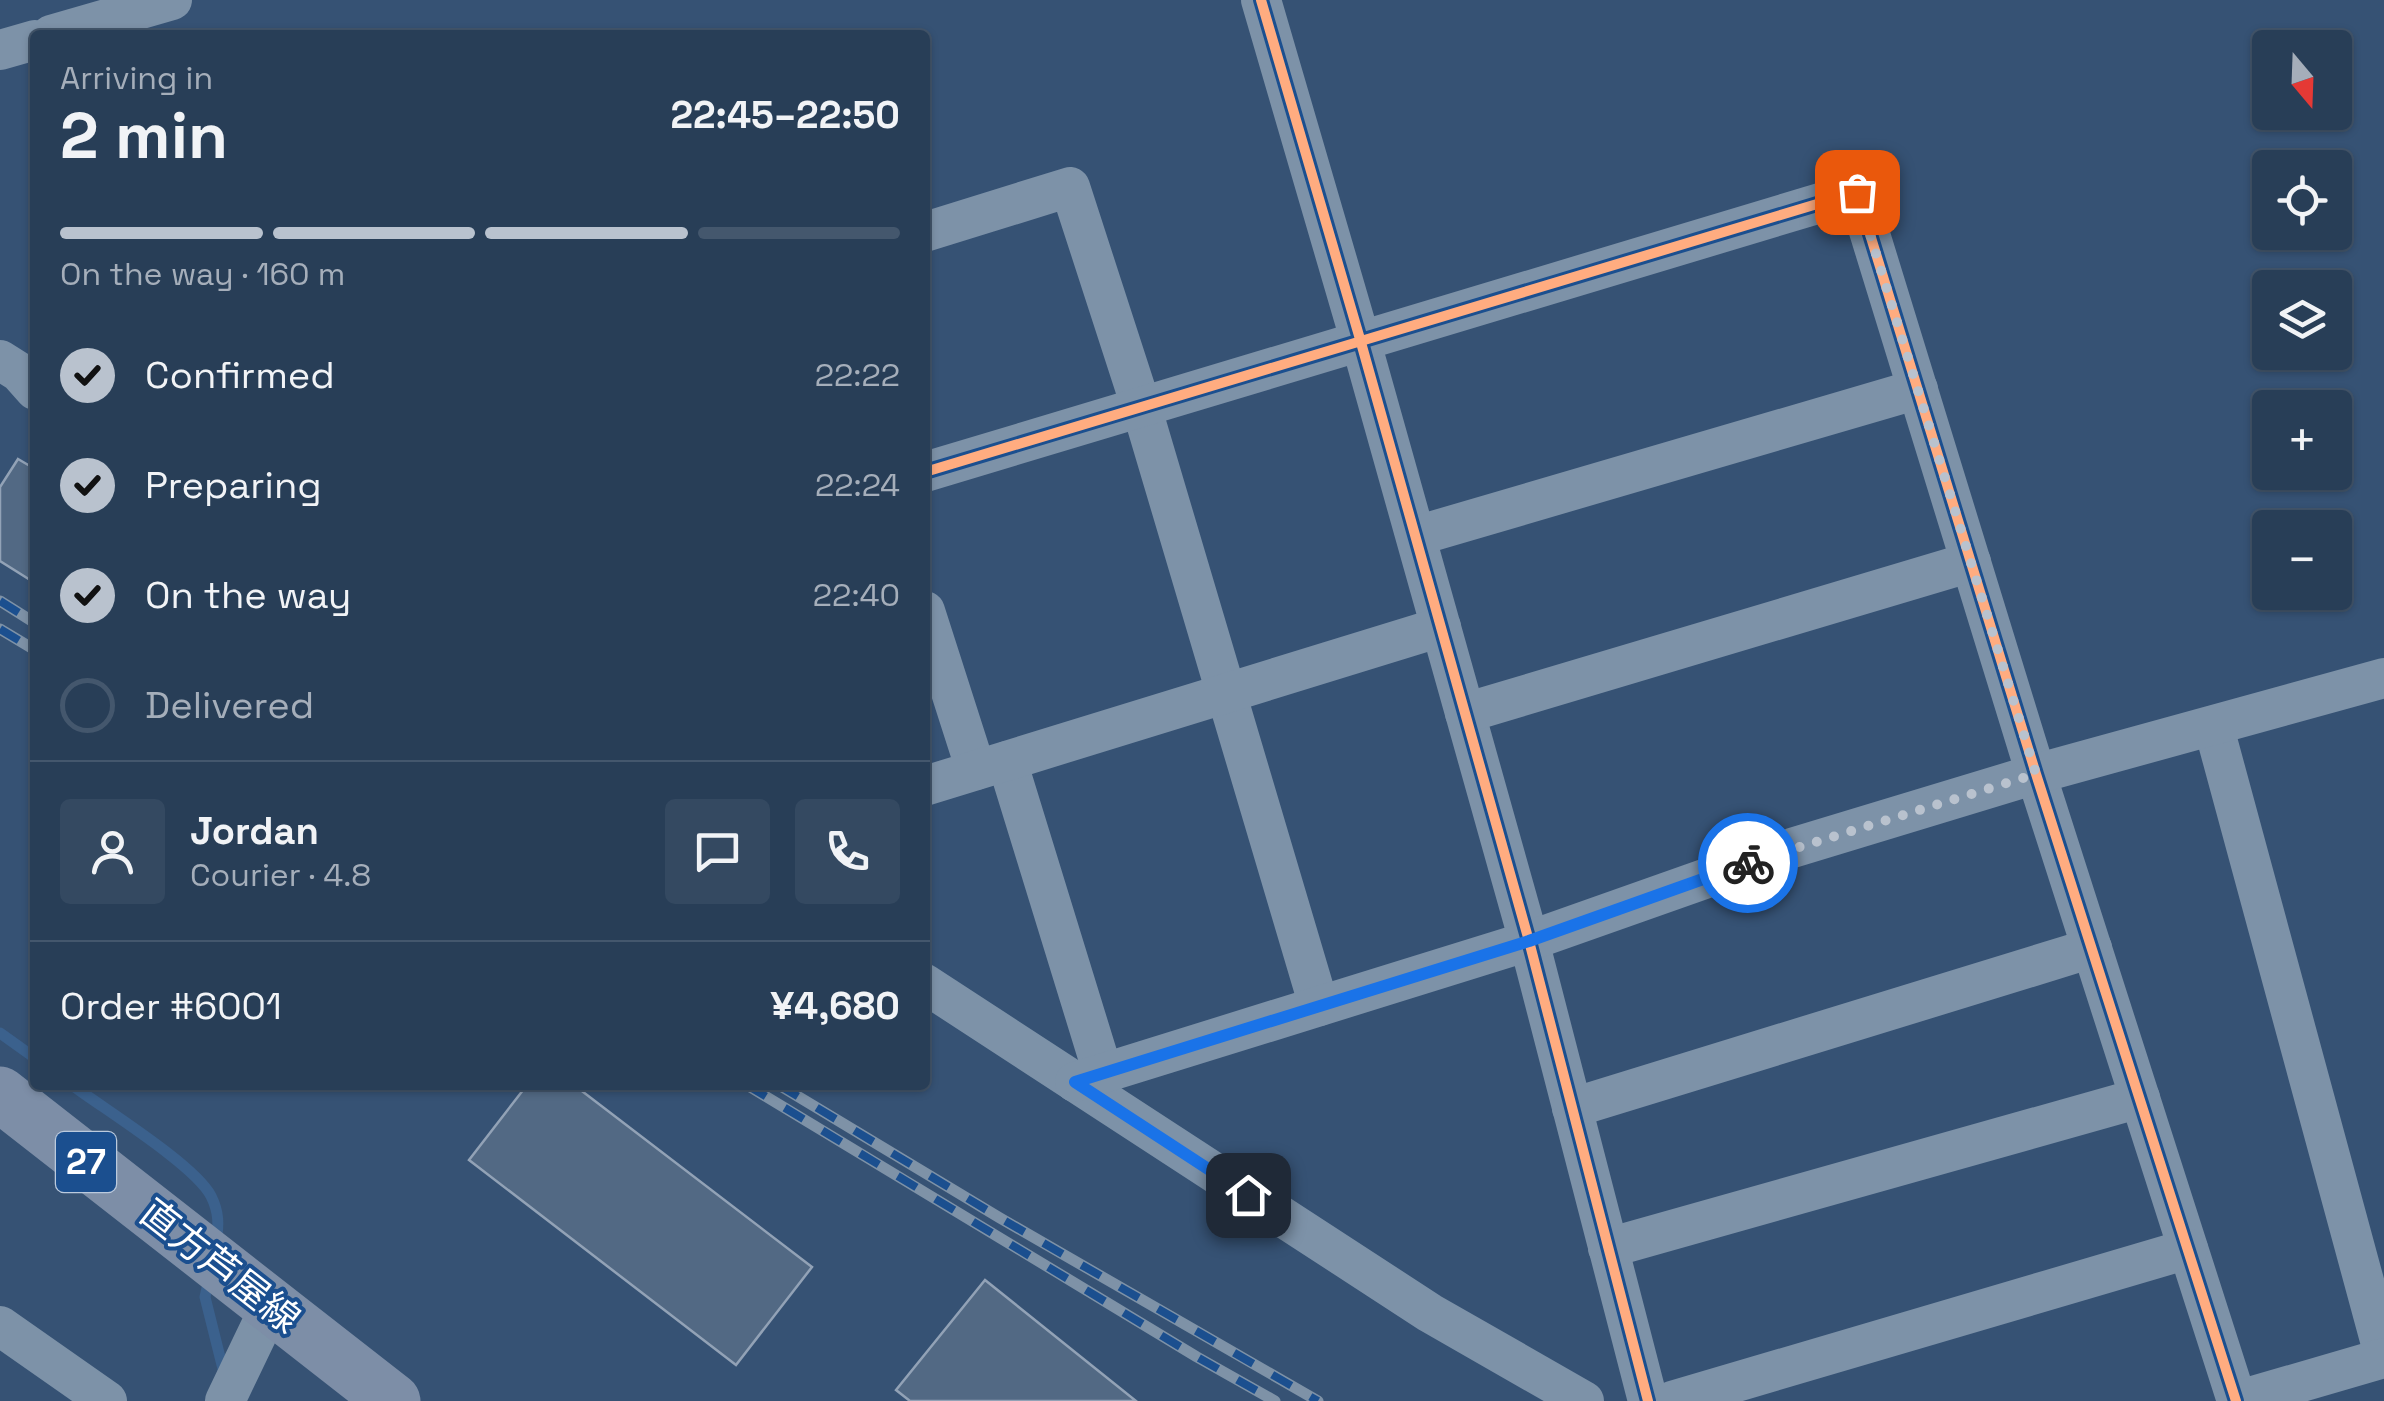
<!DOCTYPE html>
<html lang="en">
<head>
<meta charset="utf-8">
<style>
	body { margin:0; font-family:"Space Grotesk","Noto Sans JP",sans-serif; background:#344961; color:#f1f3f6; height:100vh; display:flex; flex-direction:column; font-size:38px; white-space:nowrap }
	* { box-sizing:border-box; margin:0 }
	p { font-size:32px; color:#a5aeba }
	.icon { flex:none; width:55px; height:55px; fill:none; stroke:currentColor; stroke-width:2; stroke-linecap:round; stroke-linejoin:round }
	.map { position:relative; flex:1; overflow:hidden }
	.details { position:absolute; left:30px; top:30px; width:900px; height:1060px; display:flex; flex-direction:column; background:#283e57; border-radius:10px; box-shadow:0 2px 8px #0004,0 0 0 2px #44576d }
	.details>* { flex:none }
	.needle { width:65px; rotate:161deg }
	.buttons { position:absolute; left:2252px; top:30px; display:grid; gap:20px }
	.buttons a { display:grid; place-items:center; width:100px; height:100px; border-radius:10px; background:#283e57; box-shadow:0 2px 8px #0004,0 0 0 2px #44576d; font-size:50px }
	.pin { position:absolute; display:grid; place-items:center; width:85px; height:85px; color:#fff; margin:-42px; border-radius:20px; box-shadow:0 5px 15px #0006 }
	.courier { position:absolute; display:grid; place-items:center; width:100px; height:100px; margin:-50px; border:8px solid #1a73e8; border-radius:50%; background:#fff; color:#222; box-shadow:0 2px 12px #0007 }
	.head em { font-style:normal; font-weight:800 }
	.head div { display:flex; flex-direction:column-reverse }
	.head { display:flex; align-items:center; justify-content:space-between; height:170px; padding:0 30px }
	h1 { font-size:65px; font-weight:800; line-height:75px }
	.bar { display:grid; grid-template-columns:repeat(4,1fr); gap:15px 10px; align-content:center; height:120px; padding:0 30px }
	.bar i { height:12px; border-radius:8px; background:#44576d }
	.bar .on { background:#b9c2ce }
	.bar p { grid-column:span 4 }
	.line { display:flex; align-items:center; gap:25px; padding:0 30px; border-top:2px solid #44576d }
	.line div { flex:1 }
	.round { display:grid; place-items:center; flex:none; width:105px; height:105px; border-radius:10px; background:#344961 }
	ol { padding:0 30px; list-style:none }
	li { display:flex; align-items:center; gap:30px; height:110px }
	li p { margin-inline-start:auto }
	li .icon { padding:10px; border-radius:50%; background:#b9c2ce; color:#111; stroke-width:4 }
	li:last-child { color:#a5aeba }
	li i { width:55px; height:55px; border:5px solid #44576d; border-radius:50% }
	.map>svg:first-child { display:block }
</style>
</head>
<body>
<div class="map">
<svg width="2384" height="1401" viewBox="0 0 2384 1401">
	<rect width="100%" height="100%" fill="#365274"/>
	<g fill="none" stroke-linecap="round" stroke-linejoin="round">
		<g stroke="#3b618d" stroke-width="11">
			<polyline points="0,1033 35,1058"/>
			<path d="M72,1085C104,1109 195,1165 211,1196C219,1212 219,1225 216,1241"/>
			<polyline points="209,1279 205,1297 224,1373"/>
		</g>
	</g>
	<g fill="#526984" stroke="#92a2b6" stroke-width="2.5">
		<polygon points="18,459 35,469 35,583 0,561 0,487"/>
		<polygon points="527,1085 574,1085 812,1267 736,1365 469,1160"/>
		<polygon points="985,1280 1136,1401 910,1401 896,1390"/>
	</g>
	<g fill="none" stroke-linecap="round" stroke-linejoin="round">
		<g stroke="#7d92a8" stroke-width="40">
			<polyline points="1261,0 1360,339 1529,941 1648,1401"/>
			<polyline points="51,35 172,0"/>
			<polyline points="0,50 35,40"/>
			<polyline points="925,232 1070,187 1141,406 1319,1006"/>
			<polyline points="0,360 19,372 35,390"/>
			<polyline points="925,472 1857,192 2036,774 2237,1401"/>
			<polyline points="1416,536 1918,389"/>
			<polyline points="925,611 976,770"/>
			<polyline points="1465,713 1971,562"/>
			<polyline points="2214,728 2384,1355"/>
			<polyline points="1007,761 1103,1073"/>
			<polyline points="925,786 1441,627"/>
			<polyline points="925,984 1430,1313 1584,1401"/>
			<polyline points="1075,1082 1529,941 1792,848 2036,774 2384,678"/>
			<polyline points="1572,1108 2092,948"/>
			<polyline points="1608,1248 2140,1098"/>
			<polyline points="0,1326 107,1401"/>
			<polyline points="225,1401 271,1305"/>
			<polyline points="1672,1401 2188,1249"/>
			<polyline points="2236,1401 2384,1358"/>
		</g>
		<polyline stroke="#7d8ea7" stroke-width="55" points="0,1094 393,1401"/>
		<g stroke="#7e92a7" stroke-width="11">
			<g id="rail">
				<polyline points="0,601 35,623"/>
				<polyline points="0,629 35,650"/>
				<polyline points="747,1085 1197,1357 1275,1401"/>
				<polyline points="779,1085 1000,1218 1318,1401"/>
			</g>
		</g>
		<use href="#rail" stroke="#1b4f8f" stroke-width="8" stroke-dasharray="22" stroke-linecap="butt"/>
		<g stroke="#1b4f8f" stroke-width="16">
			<g id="cycleway">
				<polyline points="1261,0 1360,339 1529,941 1648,1401"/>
				<polyline points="925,472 1857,192 2036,774 2236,1401"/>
			</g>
		</g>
		<use href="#cycleway" stroke="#ffac80" stroke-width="10"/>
	</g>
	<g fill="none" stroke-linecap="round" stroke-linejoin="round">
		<polyline stroke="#b9c2ce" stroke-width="10" stroke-dasharray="0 18" points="1748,863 2036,774 1857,192"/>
		<polyline stroke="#1a73e8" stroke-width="12" points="1248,1195 1075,1082 1529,941 1748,863"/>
	</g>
	<g text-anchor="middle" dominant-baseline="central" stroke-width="8" stroke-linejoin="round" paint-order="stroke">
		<rect fill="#1b4f8f" stroke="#bbcadd" stroke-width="2.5" x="56" y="1132" width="60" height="60" rx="8"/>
		<g font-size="35" font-weight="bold" fill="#fff">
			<text x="86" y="1162">27</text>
		</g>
		<g font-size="38" fill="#fff" stroke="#1b4f8f">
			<text transform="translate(220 1266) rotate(38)">直方芦屋線</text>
		</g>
	</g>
</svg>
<div class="buttons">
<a><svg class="needle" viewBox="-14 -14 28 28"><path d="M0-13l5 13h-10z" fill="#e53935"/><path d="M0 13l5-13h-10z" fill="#a5aeba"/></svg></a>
<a><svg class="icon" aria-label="locate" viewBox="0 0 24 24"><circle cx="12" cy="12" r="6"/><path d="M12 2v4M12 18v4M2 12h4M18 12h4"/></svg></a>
<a><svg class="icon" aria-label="layers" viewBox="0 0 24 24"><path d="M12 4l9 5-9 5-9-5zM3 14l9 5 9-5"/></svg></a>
<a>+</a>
<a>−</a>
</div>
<div class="pin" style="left:1857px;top:192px;background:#ea580c"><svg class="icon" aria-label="bag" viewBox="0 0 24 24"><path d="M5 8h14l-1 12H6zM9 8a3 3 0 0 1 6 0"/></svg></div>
<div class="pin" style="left:1248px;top:1195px;background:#1f2937"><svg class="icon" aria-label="home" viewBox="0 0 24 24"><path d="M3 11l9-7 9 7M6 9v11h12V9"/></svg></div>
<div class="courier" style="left:1748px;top:863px"><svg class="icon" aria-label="bike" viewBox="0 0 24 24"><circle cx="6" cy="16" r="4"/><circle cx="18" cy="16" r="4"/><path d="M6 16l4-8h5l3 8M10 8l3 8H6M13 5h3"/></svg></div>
<section class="details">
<div class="head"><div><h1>2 min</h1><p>Arriving in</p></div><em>22:45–22:50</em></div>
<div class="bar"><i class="on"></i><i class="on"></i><i class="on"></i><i></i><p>On the way · 160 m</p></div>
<ol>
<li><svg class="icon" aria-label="check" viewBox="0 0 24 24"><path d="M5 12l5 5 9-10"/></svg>Confirmed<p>22:22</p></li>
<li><svg class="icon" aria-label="check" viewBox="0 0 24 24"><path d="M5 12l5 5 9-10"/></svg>Preparing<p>22:24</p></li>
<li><svg class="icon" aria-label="check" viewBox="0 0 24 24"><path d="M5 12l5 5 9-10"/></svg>On the way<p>22:40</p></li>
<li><i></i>Delivered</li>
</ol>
<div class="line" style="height:180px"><a class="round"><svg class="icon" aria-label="person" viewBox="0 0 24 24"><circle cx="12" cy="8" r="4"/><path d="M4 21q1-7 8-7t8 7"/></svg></a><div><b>Jordan</b><p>Courier · 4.8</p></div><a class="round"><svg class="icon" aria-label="chat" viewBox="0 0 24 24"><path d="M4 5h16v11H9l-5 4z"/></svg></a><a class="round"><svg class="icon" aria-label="phone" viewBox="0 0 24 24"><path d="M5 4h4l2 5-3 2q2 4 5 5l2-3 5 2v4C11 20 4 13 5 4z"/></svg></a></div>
<div class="line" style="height:130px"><div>Order #6001</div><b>¥4,680</b></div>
</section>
</div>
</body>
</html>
